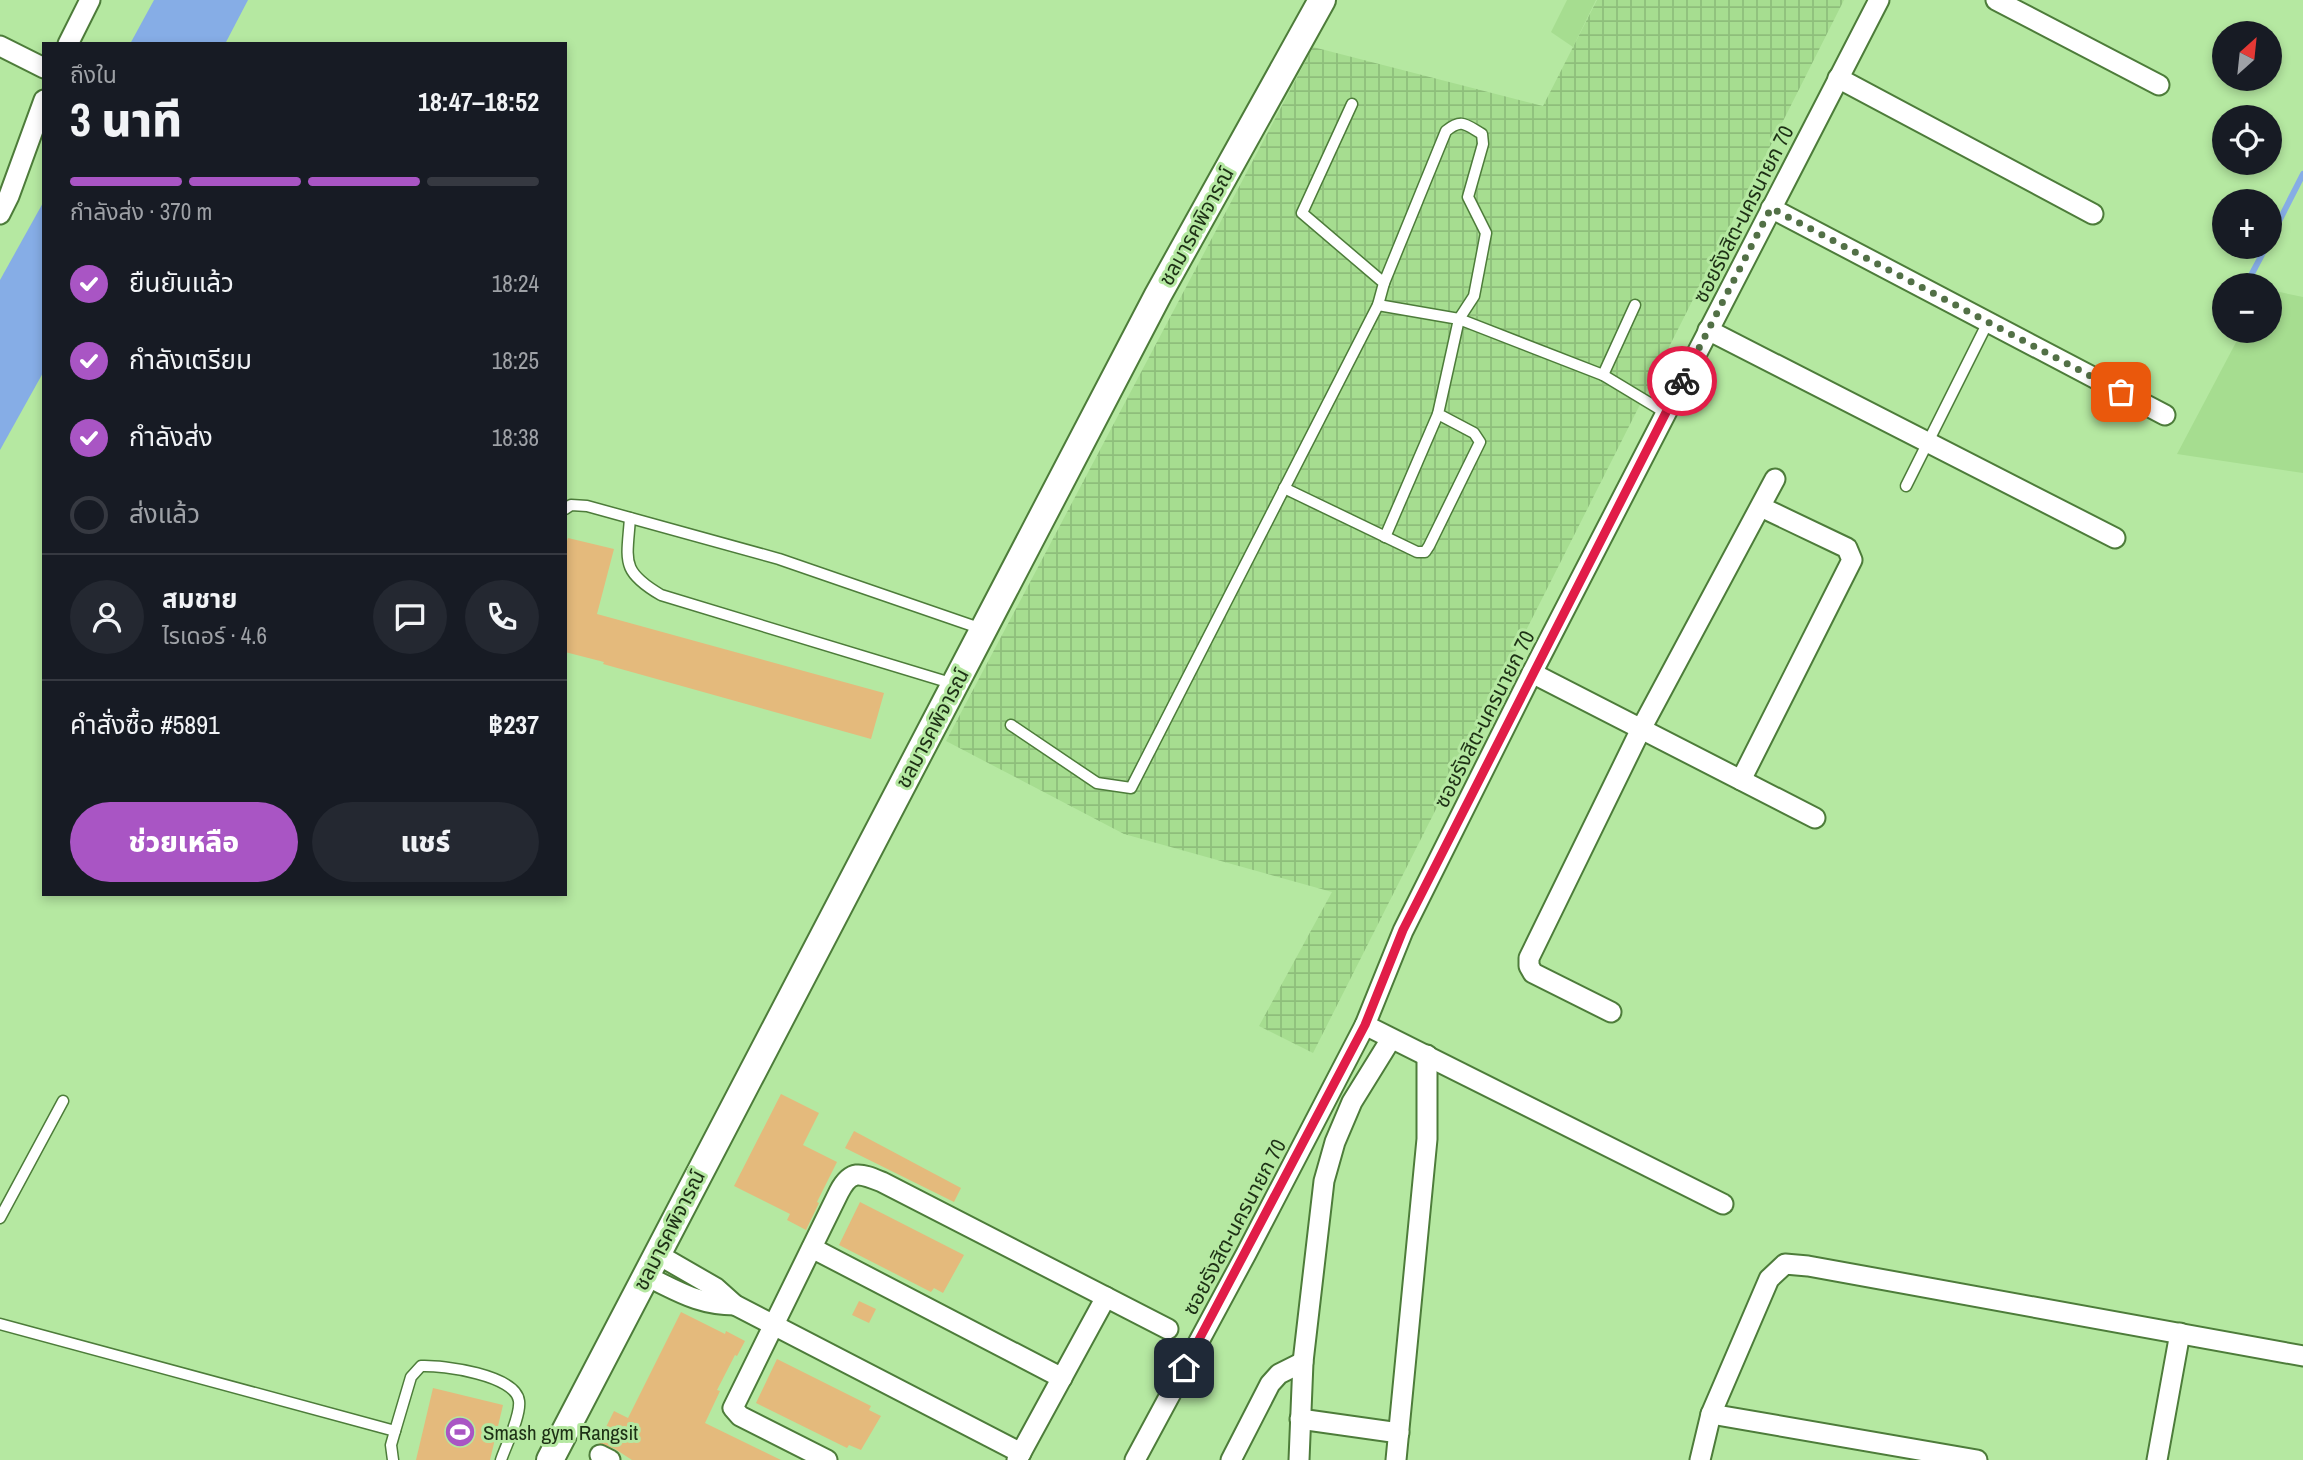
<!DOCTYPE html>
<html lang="th">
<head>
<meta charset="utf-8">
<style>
	body { margin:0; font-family:"Archivo Narrow","Noto Sans Thai",sans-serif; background:#242831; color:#f1f3f6; height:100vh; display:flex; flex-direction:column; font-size:26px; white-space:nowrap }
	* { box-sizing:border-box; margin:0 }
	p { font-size:23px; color:#9ea1a6 }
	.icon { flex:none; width:38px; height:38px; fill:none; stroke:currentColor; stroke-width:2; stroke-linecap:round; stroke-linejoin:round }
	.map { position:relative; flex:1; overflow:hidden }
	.details { position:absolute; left:42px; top:42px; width:525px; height:854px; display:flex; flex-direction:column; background:#171b24; border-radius:0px; box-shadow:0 4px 10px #0003 }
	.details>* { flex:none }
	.needle { width:46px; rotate:27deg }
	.tools { position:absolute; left:2212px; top:21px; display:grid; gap:14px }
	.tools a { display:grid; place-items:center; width:70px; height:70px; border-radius:50%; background:#171b24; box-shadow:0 4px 10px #0003; font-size:35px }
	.pin { position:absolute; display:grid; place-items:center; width:60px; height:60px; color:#fff; margin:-30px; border-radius:14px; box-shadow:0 4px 10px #0006 }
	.courier { position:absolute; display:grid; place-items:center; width:70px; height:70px; margin:-35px; border:5px solid #e11d48; border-radius:50%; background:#fff; color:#222; box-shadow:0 2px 9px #0007 }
	.overview em { font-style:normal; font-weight:800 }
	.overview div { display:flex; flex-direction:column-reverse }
	.overview { display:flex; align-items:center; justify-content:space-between; height:119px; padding:0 28px }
	h1 { font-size:46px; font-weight:800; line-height:52px }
	.bar { display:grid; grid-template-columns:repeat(4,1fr); gap:10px 7px; align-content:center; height:84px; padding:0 28px }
	.bar i { height:9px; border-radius:5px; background:#363941 }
	.bar .selected { background:#a955c4 }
	.bar p { grid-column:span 4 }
	.line { display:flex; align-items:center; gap:18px; padding:0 28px; border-top:2px solid #363941 }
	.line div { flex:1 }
	.round { display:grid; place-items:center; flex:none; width:74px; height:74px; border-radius:37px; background:#242831 }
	ol { padding:0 28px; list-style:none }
	li { display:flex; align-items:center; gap:21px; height:77px }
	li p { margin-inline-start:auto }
	li .icon { padding:7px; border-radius:50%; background:#a955c4; color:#fff; stroke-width:4 }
	li:last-child { color:#9ea1a6 }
	li i { width:38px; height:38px; border:4px solid #363941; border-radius:50% }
	.cta { display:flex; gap:14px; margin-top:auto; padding:14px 28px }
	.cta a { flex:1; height:80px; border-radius:42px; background:#a955c4; color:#fff; font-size:28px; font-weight:800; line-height:80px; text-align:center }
	.cta a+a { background:#242831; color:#f1f3f6 }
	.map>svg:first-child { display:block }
</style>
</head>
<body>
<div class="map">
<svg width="2303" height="1460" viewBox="0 0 2303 1460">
	<defs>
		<pattern id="industrial-grid" width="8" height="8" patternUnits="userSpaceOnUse" patternTransform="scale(1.75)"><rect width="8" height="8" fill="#a6dd90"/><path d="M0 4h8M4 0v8" fill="none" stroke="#8ebe7b"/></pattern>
	</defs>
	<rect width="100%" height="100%" fill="#b5e8a1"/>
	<g fill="#a6dd90">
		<polygon points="1567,0 1596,0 1573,47 1551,32"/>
		<polygon points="2270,290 2303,297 2303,473 2177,454 2242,331 2270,331"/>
	</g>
	<polygon fill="url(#industrial-grid)" points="1597,0 1844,0 1313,1053 1259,1026 1332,892 1124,834 946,741 1313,47 1543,106"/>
	<g fill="#86ade6">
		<polygon points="154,0 248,0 225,44 130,44"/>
		<polygon points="44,201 44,371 0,450 0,280"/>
	</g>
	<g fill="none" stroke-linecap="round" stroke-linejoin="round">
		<g stroke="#86ade6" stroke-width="6">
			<polyline points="2270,239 2303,174"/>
			<polyline points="2247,283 2266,247"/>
		</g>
	</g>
	<g fill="#e4ba7c">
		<polygon points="568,538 614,549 597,614 884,693 871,739 603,664 604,662 565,652 565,547"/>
		<polygon points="781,1094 819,1113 803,1145 837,1162 817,1202 819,1203 806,1230 787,1220 790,1214 734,1186"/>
		<polygon points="854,1131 961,1188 954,1202 845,1148"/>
		<polygon points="860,1202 964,1255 943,1293 934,1288 931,1292 839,1245"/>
		<polygon points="859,1301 876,1309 869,1323 852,1315"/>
		<polygon points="681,1312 725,1334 726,1331 745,1341 737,1356 735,1355 717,1390 720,1391 705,1423 781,1460 632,1460 615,1449 598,1443 614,1411 628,1418"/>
		<polygon points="777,1359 871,1406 869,1410 881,1416 861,1450 849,1445 847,1448 756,1403"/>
		<polygon points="433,1388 503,1405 490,1460 416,1460"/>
	</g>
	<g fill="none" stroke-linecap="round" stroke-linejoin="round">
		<g stroke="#4d7c3a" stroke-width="13">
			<g id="lane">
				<polyline points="1352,104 1302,213 1384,283 1378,305 1459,319 1603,375 1666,413"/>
				<polyline points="1603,375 1635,305"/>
				<polyline points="1906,486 1988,322"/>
				<path d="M1284,488L1417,552H1425L1429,546L1480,442L1474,433L1438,414L1459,319L1474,296L1486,233L1468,197L1483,144L1482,134C1466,125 1462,118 1446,131L1384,283"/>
				<polyline points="565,509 571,505 587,506 779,559 982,629"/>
				<path d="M630,518C627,561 620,571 661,595L954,684"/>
				<polyline points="1385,537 1438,414"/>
				<polyline points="1011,725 1097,783 1131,788 1378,305"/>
				<polyline points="0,1218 63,1101"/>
				<polyline points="0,1324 395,1431 391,1445 393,1460"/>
				<path d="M395,1431L411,1377L421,1366C443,1365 516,1375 519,1401C521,1416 506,1445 501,1460"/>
			</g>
		</g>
		<g stroke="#4d7c3a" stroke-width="23">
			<g id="street">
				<polyline points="1996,0 2159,85"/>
				<polyline points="68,44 90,0"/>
				<polyline points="0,46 44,68"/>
				<polyline points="1838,78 2093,214"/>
				<polyline points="1771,208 2165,415"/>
				<polyline points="0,214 9,196 44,100"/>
				<polyline points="1708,330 2115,538"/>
				<polyline points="1532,673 1815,818"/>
				<polyline points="1741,780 1852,560 1847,548 1761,507"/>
				<polyline points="1611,1012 1533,973 1529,966 1529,958 1641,729 1775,479"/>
				<polyline points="1365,1025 1723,1204"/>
				<polyline points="812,1248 1062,1378"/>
				<polyline points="657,1254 716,1288 735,1305 1021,1453"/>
				<path d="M646,1276C678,1291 698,1305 735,1305"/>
				<polyline points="1711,1414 1977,1460"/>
				<polyline points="1300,1419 1399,1433"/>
				<polyline points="600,1455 610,1460"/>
				<path d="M827,1460L740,1416L733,1408L839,1192C851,1169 860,1173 882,1182L1168,1329"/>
				<polyline points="1017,1460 1106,1297"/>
				<polyline points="1135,1460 1246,1254 1365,1025 1403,931 1532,673 1879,0"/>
				<polyline points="1231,1460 1270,1384 1279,1374 1303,1362"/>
				<polyline points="1299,1460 1303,1362 1324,1181 1335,1142 1352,1102 1391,1039"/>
				<polyline points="1396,1460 1427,1139 1427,1055"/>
				<polyline points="1700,1460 1711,1414 1769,1279 1785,1264 1808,1266 2303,1356"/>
				<polyline points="2157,1460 2180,1333"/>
			</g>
		</g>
		<g stroke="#4d7c3a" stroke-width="30">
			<polyline id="secondary" points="550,1460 1158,295 1322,0"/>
		</g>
		<use href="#lane" stroke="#fff" stroke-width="10"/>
		<use href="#street" stroke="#fff" stroke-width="19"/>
		<use href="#secondary" stroke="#fff" stroke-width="26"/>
	</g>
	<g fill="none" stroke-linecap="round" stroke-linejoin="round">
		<polyline stroke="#527046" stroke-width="7" stroke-dasharray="0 12.6" points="1682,381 1771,208 2121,392"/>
		<polyline stroke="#e11d48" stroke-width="9" points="1184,1368 1365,1025 1403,930 1682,381"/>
	</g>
	<defs>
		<g id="stadium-disc" transform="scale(1.575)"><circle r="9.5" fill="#a955c4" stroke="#b5e8a1"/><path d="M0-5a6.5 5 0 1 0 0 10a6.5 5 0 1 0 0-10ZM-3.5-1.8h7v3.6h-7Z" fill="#fff"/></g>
	</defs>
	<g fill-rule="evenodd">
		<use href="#stadium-disc" x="460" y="1432"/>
	</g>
	<g text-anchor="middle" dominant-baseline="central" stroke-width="6" stroke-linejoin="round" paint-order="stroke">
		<g font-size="21" fill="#1d3015" stroke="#b5e8a1">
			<text transform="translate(1743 214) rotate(-63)">ซอยรังสิต-นครนายก 70</text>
			<text transform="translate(1196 226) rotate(-61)">ชลมารคพิจารณ์</text>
			<text transform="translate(1484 719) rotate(-63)">ซอยรังสิต-นครนายก 70</text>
			<text transform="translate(932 728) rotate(-62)">ชลมารคพิจารณ์</text>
			<text transform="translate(1234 1227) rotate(-62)">ซอยรังสิต-นครนายก 70</text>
			<text transform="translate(669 1230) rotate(-63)">ชลมารคพิจารณ์</text>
		</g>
		<g font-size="21" fill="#1d3015" stroke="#b5e8a1" text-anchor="start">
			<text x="483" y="1432">Smash gym Rangsit</text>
		</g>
	</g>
</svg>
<div class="tools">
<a><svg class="needle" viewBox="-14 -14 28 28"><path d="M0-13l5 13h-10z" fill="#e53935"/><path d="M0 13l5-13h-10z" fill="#9ea1a6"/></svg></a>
<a><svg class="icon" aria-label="locate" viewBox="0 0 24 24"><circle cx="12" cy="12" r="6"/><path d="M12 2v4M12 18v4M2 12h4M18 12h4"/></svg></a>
<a>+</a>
<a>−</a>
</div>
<div class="pin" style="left:2121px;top:392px;background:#ea580c"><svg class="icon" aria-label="bag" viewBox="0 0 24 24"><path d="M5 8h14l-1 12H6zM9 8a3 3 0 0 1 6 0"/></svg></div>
<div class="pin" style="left:1184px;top:1368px;background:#1f2937"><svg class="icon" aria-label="home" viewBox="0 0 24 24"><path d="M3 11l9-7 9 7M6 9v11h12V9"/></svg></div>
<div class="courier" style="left:1682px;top:381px"><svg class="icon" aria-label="bike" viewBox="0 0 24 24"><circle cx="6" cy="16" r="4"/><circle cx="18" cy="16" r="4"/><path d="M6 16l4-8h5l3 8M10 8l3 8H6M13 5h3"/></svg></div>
<section class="details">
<div class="overview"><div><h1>3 นาที</h1><p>ถึงใน</p></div><em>18:47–18:52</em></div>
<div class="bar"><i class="selected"></i><i class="selected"></i><i class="selected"></i><i></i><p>กำลังส่ง · 370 m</p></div>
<ol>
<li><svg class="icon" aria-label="check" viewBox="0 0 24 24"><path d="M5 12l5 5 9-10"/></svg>ยืนยันแล้ว<p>18:24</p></li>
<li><svg class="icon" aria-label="check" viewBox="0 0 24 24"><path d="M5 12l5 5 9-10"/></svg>กำลังเตรียม<p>18:25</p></li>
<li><svg class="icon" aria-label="check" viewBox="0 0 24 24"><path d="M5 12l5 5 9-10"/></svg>กำลังส่ง<p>18:38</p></li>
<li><i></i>ส่งแล้ว</li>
</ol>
<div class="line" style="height:126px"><a class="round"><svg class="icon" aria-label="person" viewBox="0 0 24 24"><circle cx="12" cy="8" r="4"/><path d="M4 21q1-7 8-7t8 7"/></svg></a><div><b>สมชาย</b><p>ไรเดอร์ · 4.6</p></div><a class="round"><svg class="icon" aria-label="chat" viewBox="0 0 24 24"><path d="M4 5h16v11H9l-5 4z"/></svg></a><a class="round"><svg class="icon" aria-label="phone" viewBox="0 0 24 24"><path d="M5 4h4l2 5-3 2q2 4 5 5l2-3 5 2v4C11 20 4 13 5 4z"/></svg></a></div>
<div class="line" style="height:91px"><div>คำสั่งซื้อ #5891</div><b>฿237</b></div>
<div class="cta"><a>ช่วยเหลือ</a><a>แชร์</a></div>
</section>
</div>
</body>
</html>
